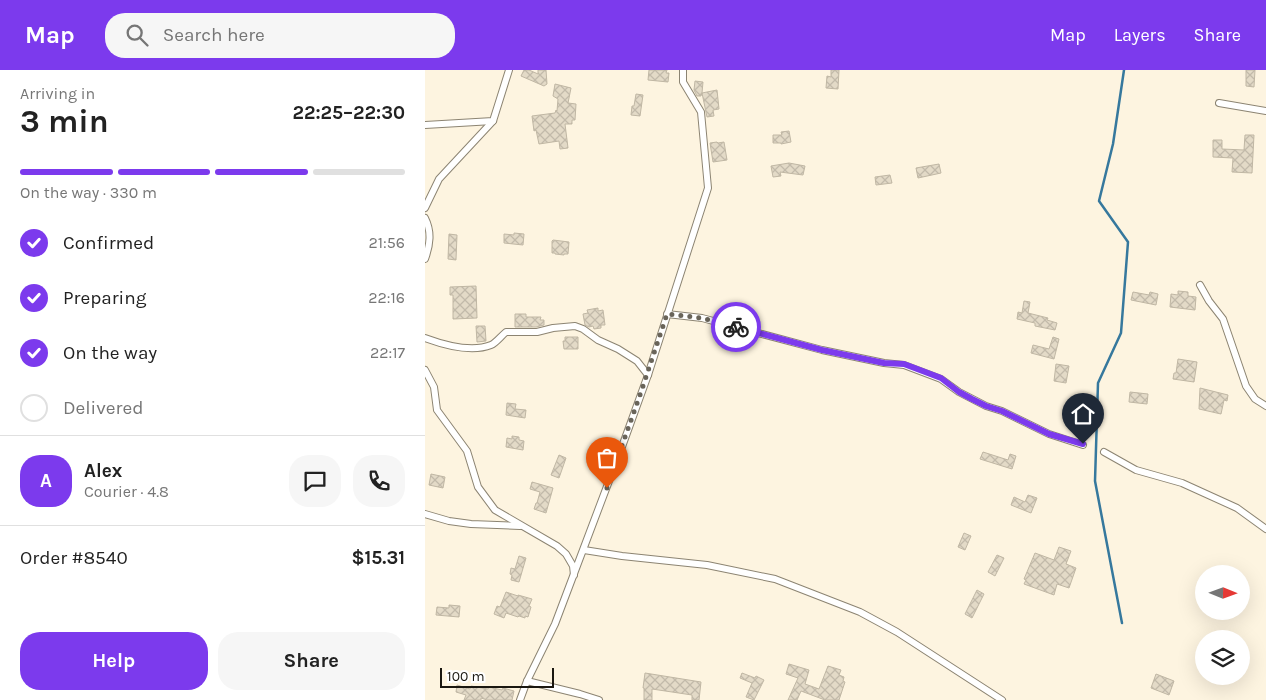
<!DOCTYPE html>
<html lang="en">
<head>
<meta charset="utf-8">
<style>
	body { margin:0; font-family:Karla,sans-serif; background:#f6f6f6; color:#222; height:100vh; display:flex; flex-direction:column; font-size:19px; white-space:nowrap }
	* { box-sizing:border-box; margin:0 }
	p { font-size:16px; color:#767676 }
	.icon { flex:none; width:28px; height:28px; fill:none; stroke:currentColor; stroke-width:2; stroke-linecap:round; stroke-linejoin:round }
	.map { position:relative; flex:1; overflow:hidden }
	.sheet { display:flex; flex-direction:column; background:#fff; width:425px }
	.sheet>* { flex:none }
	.needle { width:32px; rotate:91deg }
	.buttons { position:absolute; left:770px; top:495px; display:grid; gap:10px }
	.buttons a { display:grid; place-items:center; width:55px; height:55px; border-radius:50%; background:#fff; box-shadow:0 5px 20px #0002; font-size:25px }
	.scale { position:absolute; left:15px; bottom:12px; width:114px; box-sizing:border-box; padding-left:5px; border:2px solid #1a1710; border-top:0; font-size:14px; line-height:18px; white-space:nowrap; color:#1a1710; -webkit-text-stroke:4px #fff; paint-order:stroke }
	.pin { position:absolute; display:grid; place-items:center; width:42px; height:42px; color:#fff; margin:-51px -21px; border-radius:50% 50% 50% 0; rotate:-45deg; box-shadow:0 0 5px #0007 }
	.pin .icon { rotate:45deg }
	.courier { position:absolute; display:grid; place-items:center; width:50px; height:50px; margin:-25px; border:4px solid #7c3aed; border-radius:50%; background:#fff; color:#222; box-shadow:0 1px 6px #0007 }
	.summary em { font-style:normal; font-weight:700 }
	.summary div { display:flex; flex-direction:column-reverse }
	.summary { display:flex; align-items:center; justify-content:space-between; height:85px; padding:0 20px }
	h1 { font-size:32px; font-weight:700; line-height:38px }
	.bar { display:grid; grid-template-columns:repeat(4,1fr); gap:8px 5px; align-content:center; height:60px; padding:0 20px }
	.bar i { height:6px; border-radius:4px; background:#e0e0e0 }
	.bar .current { background:#7c3aed }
	.bar p { grid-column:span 4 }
	.line { display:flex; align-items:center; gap:12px; padding:0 20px; border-top:1px solid #e0e0e0 }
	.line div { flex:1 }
	.round { display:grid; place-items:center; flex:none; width:52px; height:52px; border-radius:20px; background:#f6f6f6 }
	ol { padding:0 20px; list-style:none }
	li { display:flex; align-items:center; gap:15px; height:55px }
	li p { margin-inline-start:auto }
	li .icon { padding:5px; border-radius:50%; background:#7c3aed; color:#fff; stroke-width:4 }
	li:last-child { color:#767676 }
	li i { width:28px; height:28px; border:2px solid #e0e0e0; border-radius:50% }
	.button { display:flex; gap:10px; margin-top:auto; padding:10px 20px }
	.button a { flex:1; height:58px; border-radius:20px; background:#7c3aed; color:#fff; font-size:20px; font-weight:700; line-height:58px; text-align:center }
	.button a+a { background:#f6f6f6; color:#222 }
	header { display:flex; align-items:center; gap:30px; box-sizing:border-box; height:70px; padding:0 25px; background:#7c3aed; color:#fff }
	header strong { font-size:24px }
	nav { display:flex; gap:28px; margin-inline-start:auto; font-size:18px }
	.search { width:350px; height:45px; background:#f6f6f6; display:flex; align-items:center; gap:12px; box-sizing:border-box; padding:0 18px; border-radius:20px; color:#767676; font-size:19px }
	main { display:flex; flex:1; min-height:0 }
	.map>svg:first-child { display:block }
</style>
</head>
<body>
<header>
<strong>Map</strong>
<div class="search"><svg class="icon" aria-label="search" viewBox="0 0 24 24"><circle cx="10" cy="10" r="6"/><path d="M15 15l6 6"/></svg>Search here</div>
<nav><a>Map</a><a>Layers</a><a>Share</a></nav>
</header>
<main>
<section class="sheet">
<div class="summary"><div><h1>3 min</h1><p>Arriving in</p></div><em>22:25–22:30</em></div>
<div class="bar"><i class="current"></i><i class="current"></i><i class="current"></i><i></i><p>On the way · 330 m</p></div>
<ol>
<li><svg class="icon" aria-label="check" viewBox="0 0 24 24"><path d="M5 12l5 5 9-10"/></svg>Confirmed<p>21:56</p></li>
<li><svg class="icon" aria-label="check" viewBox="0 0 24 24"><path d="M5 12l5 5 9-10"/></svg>Preparing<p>22:16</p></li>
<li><svg class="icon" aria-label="check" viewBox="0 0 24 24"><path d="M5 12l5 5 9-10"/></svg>On the way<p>22:17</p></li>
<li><i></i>Delivered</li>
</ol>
<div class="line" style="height:90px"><b class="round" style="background:#7c3aed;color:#fff">A</b><div><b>Alex</b><p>Courier · 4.8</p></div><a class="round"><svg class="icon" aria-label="chat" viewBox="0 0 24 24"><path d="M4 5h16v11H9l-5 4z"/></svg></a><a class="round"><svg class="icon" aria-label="phone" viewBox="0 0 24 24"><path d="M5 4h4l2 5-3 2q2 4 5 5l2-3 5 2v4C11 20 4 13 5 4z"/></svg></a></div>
<div class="line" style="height:65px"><div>Order #8540</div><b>$15.31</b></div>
<div class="button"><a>Help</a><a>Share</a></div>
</section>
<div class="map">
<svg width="841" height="630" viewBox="0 0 841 630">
	<defs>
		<pattern id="building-cross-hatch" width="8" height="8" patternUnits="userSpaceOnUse" patternTransform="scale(1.25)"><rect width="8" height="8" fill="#e3dac7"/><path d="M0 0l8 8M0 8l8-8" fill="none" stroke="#c2baaa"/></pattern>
	</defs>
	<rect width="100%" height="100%" fill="#fdf4e0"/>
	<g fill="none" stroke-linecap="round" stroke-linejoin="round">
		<polyline stroke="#36789d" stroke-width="2.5" points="697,553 670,411 673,313 696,263 703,172 674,131 688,74 699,0"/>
	</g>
	<g fill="url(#building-cross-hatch)" stroke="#c0b7a4">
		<polygon points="99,0 104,0 113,4 113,0 121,0 122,14 119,16 96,6"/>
		<polygon points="224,0 242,0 241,3 244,3 243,12 223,10"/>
		<polygon points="406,0 414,0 413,19 401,18 402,6 406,7"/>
		<polygon points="821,0 830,0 829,17 821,16"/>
		<polygon points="270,11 278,12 277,23 292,20 294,39 288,40 289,46 282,47 277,23 276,26 272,26 269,20"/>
		<polygon points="130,14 146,18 143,33 151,34 150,50 147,50 147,54 140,54 143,78 135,79 134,71 114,74 111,60 109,61 107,46 130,43 131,40 132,41 133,29 128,26"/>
		<polygon points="211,24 218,25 215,46 206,45 207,36 209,36"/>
		<polygon points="364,61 366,72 356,74 356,73 348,73 348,65 357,65 356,62"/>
		<polygon points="820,65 829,65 827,103 807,102 808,88 788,87 788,70 797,70 797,79 819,80"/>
		<polygon points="292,72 293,73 299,72 302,90 288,92 285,73"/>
		<polygon points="364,93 380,96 378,105 355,102 356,106 348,107 346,96"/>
		<polygon points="514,94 516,103 493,108 491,98"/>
		<polygon points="465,105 467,113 451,115 450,107"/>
		<polygon points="89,163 99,164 98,175 79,173 79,164 89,165"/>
		<polygon points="24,164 32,165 31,190 23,189"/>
		<polygon points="128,170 144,172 143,184 139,184 139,185 130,184 130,183 127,183 127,171"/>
		<polygon points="51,216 52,248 28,249 28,225 25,225 25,217"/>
		<polygon points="753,221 763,222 763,226 771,227 770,240 745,237 746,224 753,225"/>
		<polygon points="708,222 724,225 725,222 733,224 731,235 706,230"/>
		<polygon points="599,231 605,232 603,243 623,248 622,250 632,253 630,260 610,256 610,253 592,249 593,242 597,243"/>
		<polygon points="173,238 173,241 178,240 180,255 176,255 176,258 169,259 168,256 164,257 160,255 158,244 163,243 162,240"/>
		<polygon points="90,244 101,244 101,247 116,247 115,250 119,250 119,255 111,257 90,257"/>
		<polygon points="51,256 60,256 61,271 52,272"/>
		<polygon points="140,267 153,267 153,279 139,279 138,271 140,271"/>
		<polygon points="628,267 634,269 629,289 606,283 608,275 624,279"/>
		<polygon points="753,289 772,292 769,312 748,309 749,303 751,303"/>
		<polygon points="631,294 644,296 641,313 629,311"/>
		<polygon points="775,318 803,325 802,331 799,330 796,344 774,339"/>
		<polygon points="705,322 723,324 722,334 704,332"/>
		<polygon points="82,333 91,334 90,339 101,340 100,348 81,345"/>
		<polygon points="87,366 94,367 94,370 99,371 98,380 81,377 82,368 87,369"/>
		<polygon points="558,382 583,390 585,384 591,386 587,399 555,389"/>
		<polygon points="134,385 141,388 134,408 126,405"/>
		<polygon points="6,404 20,407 18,418 4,415"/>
		<polygon points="107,412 128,418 121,443 109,439 111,433 112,433 115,422 105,419"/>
		<polygon points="603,425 612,428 606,443 586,435 589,427 600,432"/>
		<polygon points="539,463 546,466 540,480 533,477"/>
		<polygon points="634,477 646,481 641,494 651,498 644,518 632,514 629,525 599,514 601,510 599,509 610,483 629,490"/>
		<polygon points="572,485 579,488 570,506 563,502"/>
		<polygon points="94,486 101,488 94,512 86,510 87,505 85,504 86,498 90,499"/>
		<polygon points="552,520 559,524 547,548 540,544"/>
		<polygon points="81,522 93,526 93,525 107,529 104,536 106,537 103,547 100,546 100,548 94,546 93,547 81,543 79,548 69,544 72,536 75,537"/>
		<polygon points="24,535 35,536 34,547 11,545 12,537 24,538"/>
		<polygon points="364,594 384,600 380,614 394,619 403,596 416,600 414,605 419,607 418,611 420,612 414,630 400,630 376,621 372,630 363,630 373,608 361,604"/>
		<polygon points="220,603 276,612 274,630 267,630 267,625 227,619 227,630 219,630 219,618 218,618"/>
		<polygon points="317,603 330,608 331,606 339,610 329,630 321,627 327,613 315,608"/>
		<polygon points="731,604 749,611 744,625 726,618"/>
		<polygon points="32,615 45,619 46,616 63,619 64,617 77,620 78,618 89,621 87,630 62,630 56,628 56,630 39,630 41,625 31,622"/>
	</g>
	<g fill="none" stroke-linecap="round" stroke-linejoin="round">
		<g stroke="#8c8472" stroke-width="8">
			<g id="street">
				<polyline points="794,33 841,41"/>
				<polyline points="0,55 68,51 84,0"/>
				<polyline points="0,138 14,109 68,51"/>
				<path d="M0,148C7,162 5,175 0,189"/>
				<polyline points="775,215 784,231 798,249 821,316 830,329 841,336"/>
				<polyline points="242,244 277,248 397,280 459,293 479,295 516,309 534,322 561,336 577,341 624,364 658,375"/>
				<path d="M0,268C19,275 46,283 66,275C71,273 76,266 81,262H112L128,258L150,256L158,259L173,270L193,279L212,291L223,305"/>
				<polyline points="0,300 9,317 12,340 42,381 53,417 70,440 132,476 141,484 148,496 149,505"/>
				<polyline points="679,382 711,400 757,413 812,438 841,459"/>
				<polyline points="0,444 24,451 46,454 95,456"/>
				<polyline points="159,480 197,486 282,495 350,509 435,542 472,562 577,630"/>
				<polyline points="102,611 155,624 174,630"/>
				<polyline points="95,630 102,611 130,554 198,374 223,305 283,118 276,42 258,12 258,0"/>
			</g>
		</g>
		<use href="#street" stroke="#fff" stroke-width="6"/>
	</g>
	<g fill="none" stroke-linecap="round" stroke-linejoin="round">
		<polyline stroke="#696459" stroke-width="5" stroke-dasharray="0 9" points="182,418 216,322 242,244 277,248 311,257"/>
		<polyline stroke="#7c3aed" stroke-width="6" points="311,257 397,280 459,293 479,294 516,308 534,322 547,329 561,336 577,341 624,364 658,374"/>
	</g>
</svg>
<div class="buttons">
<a><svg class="needle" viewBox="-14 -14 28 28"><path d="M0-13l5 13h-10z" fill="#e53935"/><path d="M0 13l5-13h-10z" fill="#767676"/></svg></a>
<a><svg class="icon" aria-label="layers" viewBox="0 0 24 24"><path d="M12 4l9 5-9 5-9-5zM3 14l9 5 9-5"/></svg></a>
</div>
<div class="scale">100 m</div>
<div class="pin" style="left:182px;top:418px;background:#ea580c"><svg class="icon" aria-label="bag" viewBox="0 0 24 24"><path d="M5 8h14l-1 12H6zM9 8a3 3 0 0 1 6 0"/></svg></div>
<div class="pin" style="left:658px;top:374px;background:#1f2937"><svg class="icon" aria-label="home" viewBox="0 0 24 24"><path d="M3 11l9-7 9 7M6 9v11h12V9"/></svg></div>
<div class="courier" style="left:311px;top:257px"><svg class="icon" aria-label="bike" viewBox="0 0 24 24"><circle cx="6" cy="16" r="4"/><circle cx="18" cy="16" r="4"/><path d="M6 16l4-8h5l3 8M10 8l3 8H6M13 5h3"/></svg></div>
</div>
</main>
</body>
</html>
